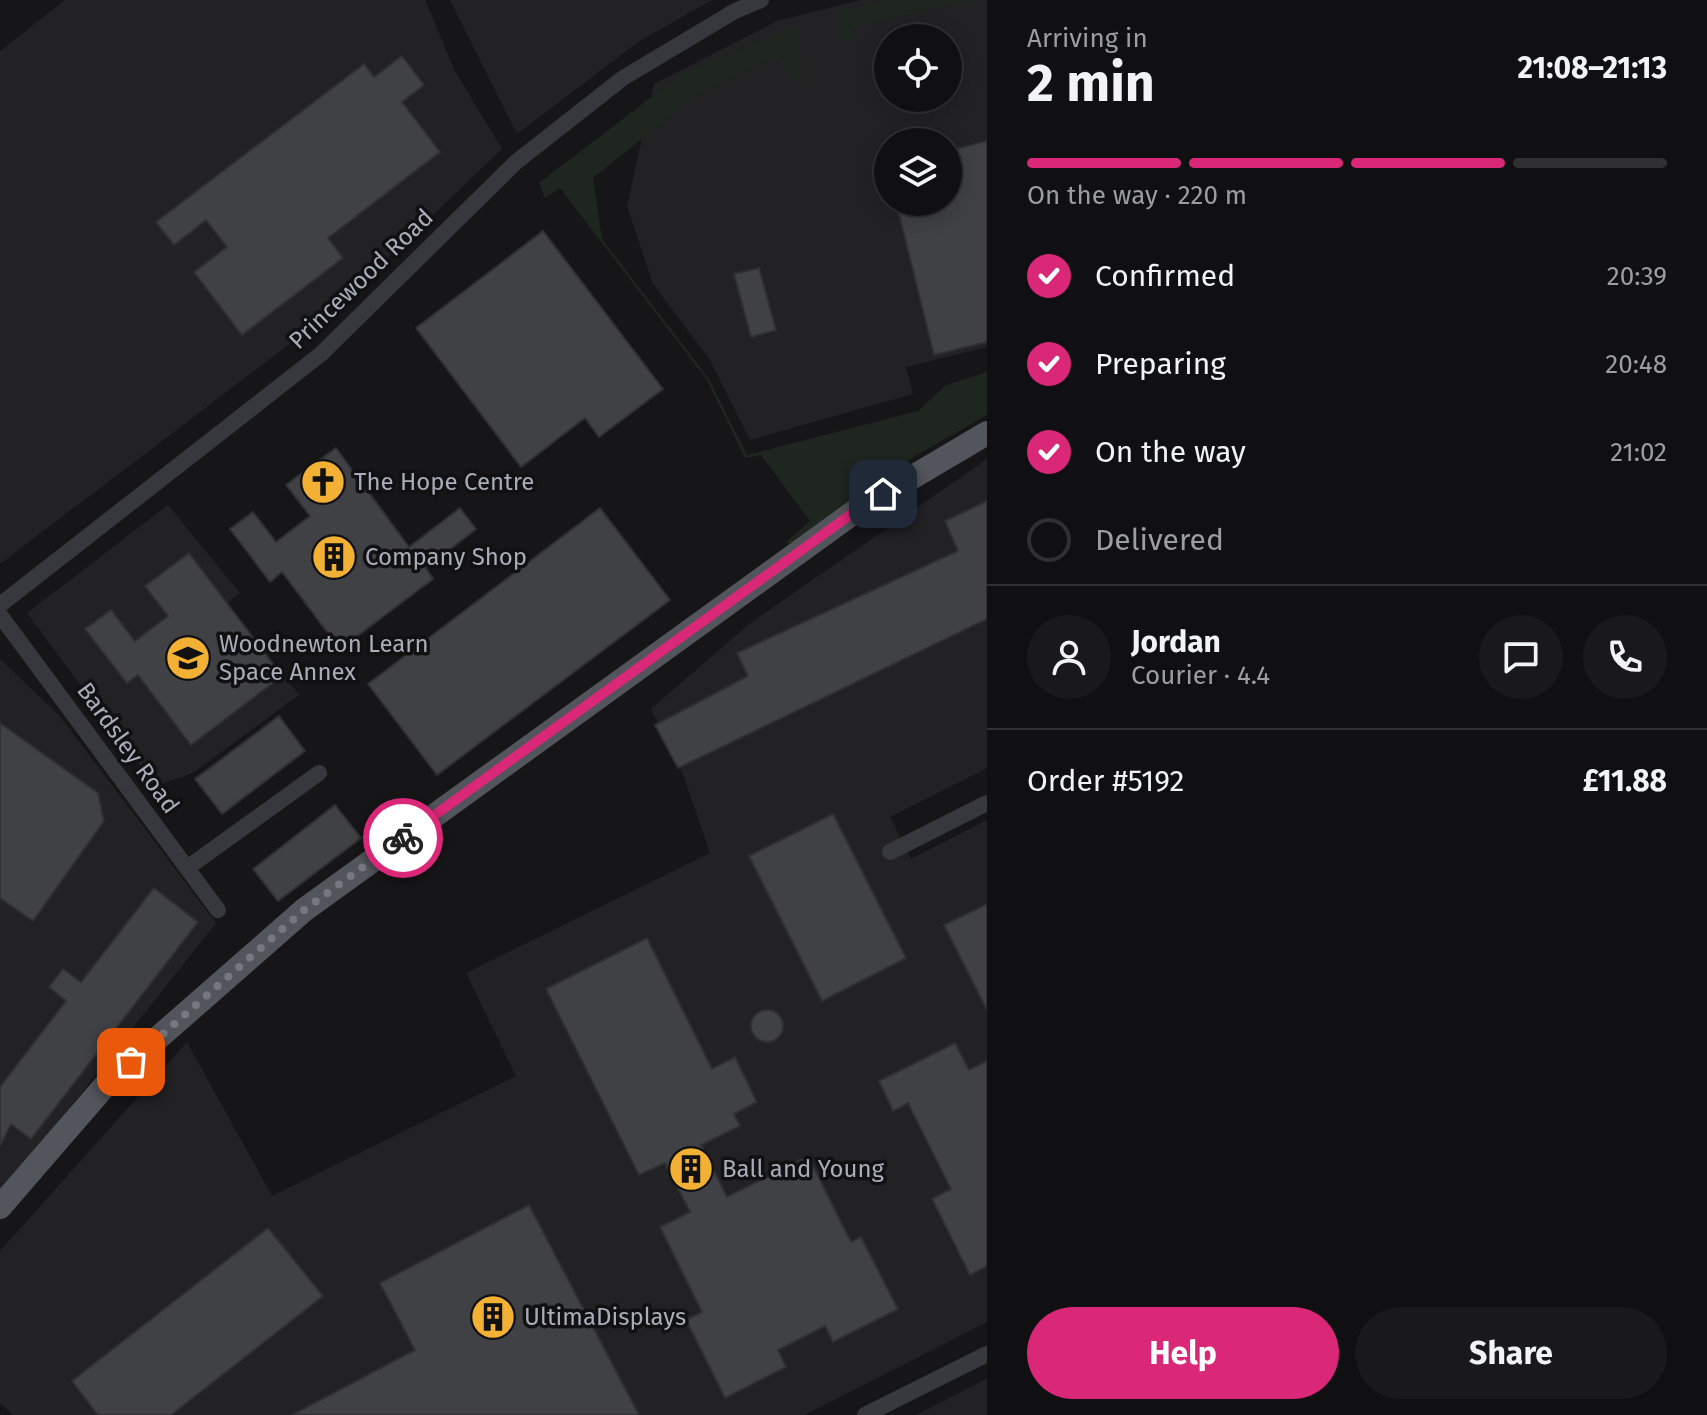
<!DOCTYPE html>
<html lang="en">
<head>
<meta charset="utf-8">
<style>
	body { margin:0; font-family:"Fira Sans",sans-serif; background:#19191b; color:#f1f3f6; height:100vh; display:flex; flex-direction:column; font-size:30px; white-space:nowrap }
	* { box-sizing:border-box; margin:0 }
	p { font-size:26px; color:#9c9d9f }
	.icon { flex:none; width:44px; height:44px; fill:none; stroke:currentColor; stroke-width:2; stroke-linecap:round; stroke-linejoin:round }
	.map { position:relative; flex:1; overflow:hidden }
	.details { display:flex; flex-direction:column; background:#101012; width:720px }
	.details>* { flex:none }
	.buttons { position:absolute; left:874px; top:24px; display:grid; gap:16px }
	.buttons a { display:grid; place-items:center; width:88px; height:88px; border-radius:50%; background:#101012; box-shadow:0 4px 20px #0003,0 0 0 2px #303032; font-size:40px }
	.pin { position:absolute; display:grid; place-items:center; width:68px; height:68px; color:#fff; margin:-34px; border-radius:16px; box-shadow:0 4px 12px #0006 }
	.courier { position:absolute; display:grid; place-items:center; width:80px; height:80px; margin:-40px; border:6px solid #db2777; border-radius:50%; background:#fff; color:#222; box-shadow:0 2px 10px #0007 }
	.headline em { font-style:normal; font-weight:700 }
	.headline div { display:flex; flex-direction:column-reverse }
	.headline { display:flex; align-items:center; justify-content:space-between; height:136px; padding:0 40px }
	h1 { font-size:52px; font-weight:700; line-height:60px }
	.bar { display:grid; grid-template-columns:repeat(4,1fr); gap:12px 8px; align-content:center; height:96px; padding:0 40px }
	.bar i { height:10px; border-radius:6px; background:#303032 }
	.bar .active { background:#db2777 }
	.bar p { grid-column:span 4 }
	.line { display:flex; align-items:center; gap:20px; padding:0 40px; border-top:2px solid #303032 }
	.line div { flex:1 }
	.round { display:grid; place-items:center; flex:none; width:84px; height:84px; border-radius:42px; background:#19191b }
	ol { padding:0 40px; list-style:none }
	li { display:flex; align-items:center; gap:24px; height:88px }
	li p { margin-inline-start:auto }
	li .icon { padding:8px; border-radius:50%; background:#db2777; color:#fff; stroke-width:4 }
	li:last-child { color:#9c9d9f }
	li i { width:44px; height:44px; border:4px solid #303032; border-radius:50% }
	.cta { display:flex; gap:16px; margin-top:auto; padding:16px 40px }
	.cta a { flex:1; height:92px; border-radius:48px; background:#db2777; color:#fff; font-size:32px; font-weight:700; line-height:92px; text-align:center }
	.cta a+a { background:#19191b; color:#f1f3f6 }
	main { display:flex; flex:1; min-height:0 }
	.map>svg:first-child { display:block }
</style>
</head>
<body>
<main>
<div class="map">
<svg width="987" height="1415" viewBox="0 0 987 1415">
	<rect width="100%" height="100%" fill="#161618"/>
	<g fill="#222225" fill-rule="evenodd">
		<polygon points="65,0 425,0 455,71 502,149 329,314 0,564 0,51"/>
		<polygon points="450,0 712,0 638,42 517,134"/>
		<path d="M861,0H987V347L906,367L913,394L750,440L710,360L653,284L627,206L654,84L777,21ZM888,38H948V98H888ZM888,142H948V202H888Z"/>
		<polygon points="987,459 987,768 890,817 911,859 987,820 987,1322 805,1415 13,1415 0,1403 0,1251 187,1042 272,1196 516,1076 466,973 710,853 682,772 651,709 749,624"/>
		<polygon points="168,505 240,593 227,603 299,695 193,773 155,786 27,613"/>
		<polygon points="0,659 59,715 216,923 32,1155 0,1189"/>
		<polygon points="987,1378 987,1415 916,1415 963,1391"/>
	</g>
	<g fill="#1e261f">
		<polygon points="887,0 974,0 852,28 855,41 843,41 841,10"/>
		<polygon points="795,26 799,29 803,86 774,58 690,100 593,178 602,239 709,379 747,455 918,411 946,385 987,372 987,415 917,455 791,544 786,542 810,521 761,455 745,458 707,380 560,188 545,198 539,183 683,73"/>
	</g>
	<g fill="#404145" stroke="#303034" stroke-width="2">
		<polygon points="402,56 424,85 402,102 440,152 328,238 343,258 242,335 194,272 227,247 206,220 174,245 156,222 364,64 374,77"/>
		<polygon points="987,141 987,342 934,355 896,202 948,202 948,151"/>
		<polygon points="543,231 663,389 599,437 585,418 521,467 416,328"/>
		<polygon points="759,268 776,330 751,337 734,274"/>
		<polygon points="336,448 409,547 460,508 476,529 426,568 433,579 340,649 282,572 270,582 230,529 253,512 276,542 310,516 286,485"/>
		<polygon points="987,501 987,619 678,768 655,725 748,676 737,653 958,551 945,521"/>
		<polygon points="600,508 670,600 437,775 368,684"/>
		<polygon points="189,553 282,676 191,745 138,675 127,683 85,629 111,610 135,641 168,616 145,586"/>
		<polygon points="279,716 305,751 222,814 195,779"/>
		<polygon points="0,723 98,793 104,821 33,921 0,898"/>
		<polygon points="335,805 361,838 278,901 253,869"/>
		<polygon points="833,814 906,958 822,1001 749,856"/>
		<polygon points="154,888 198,922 31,1139 11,1124 0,1146 0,1087 66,1001 49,987 63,969 81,982"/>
		<polygon points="987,904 987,1010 944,925"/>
		<polygon points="647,938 712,1069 735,1057 757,1102 734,1114 740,1126 701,1145 727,1197 808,1156 851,1242 861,1237 898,1309 833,1342 825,1326 778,1350 786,1367 725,1398 686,1320 702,1312 660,1227 690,1212 665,1163 639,1175 546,989"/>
		<circle cx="767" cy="1026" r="16"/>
		<polygon points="955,1043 969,1070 987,1061 987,1266 970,1275 932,1199 951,1189 908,1103 893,1111 879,1081"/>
		<polygon points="529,1205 639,1415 292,1415 415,1350 380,1283"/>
		<polygon points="268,1228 323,1296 171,1415 98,1415 72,1381"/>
	</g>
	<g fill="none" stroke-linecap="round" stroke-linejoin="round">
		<g stroke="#37383d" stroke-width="16">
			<polyline points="0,605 321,354 516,162 623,78 735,11 761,0"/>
			<polyline points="0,615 218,910"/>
			<polyline points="890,852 987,803"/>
			<polyline points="187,868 319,773"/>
			<polyline points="865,1415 987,1354"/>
		</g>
		<polyline stroke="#53555c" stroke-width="24" points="0,1207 109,1081 304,910 857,510 987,433"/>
	</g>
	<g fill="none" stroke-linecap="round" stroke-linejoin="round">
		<polyline stroke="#757880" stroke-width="8" stroke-dasharray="0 14.4" points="131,1062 304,910 403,838"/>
		<polyline stroke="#db2777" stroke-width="10" points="403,838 857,510 883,494"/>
	</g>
	<defs>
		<g id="church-disc" transform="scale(2.3)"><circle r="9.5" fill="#f2b134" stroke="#111113"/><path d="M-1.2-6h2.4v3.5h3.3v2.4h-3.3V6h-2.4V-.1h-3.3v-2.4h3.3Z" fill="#111"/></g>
		<g id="building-disc" transform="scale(2.3)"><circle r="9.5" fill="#f2b134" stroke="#111113"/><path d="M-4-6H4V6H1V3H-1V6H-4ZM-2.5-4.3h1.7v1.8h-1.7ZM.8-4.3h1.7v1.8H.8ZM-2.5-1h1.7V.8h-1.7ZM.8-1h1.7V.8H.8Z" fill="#111"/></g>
		<g id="school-disc" transform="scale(2.3)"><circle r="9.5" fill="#f2b134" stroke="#111113"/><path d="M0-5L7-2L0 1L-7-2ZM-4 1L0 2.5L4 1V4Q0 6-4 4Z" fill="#111"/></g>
	</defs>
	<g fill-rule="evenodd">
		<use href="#church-disc" x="323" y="482"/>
		<use href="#building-disc" x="334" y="557"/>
		<use href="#school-disc" x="188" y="658"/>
		<use href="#building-disc" x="691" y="1169"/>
		<use href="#building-disc" x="493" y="1317"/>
	</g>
	<g text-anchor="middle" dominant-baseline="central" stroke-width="7" stroke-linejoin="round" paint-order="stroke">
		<g font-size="24" fill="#a8adb8" stroke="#111113">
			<text transform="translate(361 279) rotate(-44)">Princewood Road</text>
			<text transform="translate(128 748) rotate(54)">Bardsley Road</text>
		</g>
		<g font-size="24" fill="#a8adb8" stroke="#111113" text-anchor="start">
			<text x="354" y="482">The Hope Centre</text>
			<text x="365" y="557">Company Shop</text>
			<text x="219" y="644">Woodnewton Learn<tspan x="219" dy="28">Space Annex</tspan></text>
			<text x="722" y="1169">Ball and Young</text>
			<text x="524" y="1317">UltimaDisplays</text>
		</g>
	</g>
</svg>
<div class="buttons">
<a><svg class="icon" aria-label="locate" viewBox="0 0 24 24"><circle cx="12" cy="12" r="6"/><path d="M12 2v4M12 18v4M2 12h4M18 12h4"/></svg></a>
<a><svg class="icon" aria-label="layers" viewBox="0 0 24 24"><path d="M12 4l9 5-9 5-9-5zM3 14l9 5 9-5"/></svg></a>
</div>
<div class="pin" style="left:131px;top:1062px;background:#ea580c"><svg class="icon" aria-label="bag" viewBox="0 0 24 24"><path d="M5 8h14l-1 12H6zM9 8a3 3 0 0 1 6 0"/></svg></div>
<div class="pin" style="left:883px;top:494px;background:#1f2937"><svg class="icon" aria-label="home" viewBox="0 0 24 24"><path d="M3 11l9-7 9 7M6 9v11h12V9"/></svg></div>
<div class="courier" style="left:403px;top:838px"><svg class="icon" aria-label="bike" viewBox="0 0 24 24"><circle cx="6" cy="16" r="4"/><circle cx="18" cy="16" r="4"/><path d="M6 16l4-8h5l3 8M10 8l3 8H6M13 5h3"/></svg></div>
</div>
<section class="details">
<div class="headline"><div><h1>2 min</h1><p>Arriving in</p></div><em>21:08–21:13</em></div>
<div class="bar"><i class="active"></i><i class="active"></i><i class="active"></i><i></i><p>On the way · 220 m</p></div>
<ol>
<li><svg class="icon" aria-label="check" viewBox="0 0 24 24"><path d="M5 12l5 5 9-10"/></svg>Confirmed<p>20:39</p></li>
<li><svg class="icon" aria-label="check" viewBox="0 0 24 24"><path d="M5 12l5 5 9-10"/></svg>Preparing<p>20:48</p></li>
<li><svg class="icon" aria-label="check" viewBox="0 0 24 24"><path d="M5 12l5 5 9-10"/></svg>On the way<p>21:02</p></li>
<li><i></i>Delivered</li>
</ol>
<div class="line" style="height:144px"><a class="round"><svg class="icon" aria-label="person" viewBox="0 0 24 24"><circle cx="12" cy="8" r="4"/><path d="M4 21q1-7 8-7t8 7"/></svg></a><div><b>Jordan</b><p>Courier · 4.4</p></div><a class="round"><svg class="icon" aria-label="chat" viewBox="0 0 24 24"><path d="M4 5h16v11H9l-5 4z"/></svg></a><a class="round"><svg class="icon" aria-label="phone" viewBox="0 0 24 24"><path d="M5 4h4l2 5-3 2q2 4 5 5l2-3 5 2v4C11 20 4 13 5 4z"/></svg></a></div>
<div class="line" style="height:104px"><div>Order #5192</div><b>£11.88</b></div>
<div class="cta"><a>Help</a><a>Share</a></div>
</section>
</main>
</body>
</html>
